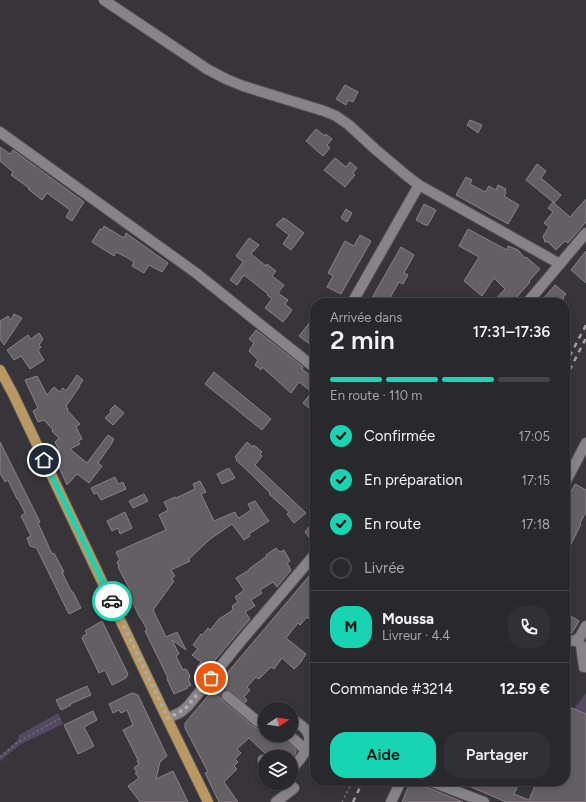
<!DOCTYPE html>
<html lang="fr">
<head>
<meta charset="utf-8">
<style>
	body { margin:0; font-family:Figtree,sans-serif; background:#313034; color:#f1f3f6; height:100vh; display:flex; flex-direction:column; font-size:15px; white-space:nowrap }
	* { box-sizing:border-box; margin:0 }
	p { font-size:13px; color:#a5a6a9 }
	.icon { flex:none; width:22px; height:22px; fill:none; stroke:currentColor; stroke-width:2; stroke-linecap:round; stroke-linejoin:round }
	.map { position:relative; flex:1; overflow:hidden }
	.details { position:absolute; left:310px; top:298px; width:260px; height:488px; display:flex; flex-direction:column; background:#29282c; border-radius:16px; box-shadow:0 2px 6px #0003,0 0 0 1px #454448 }
	.details>* { flex:none }
	.needle { width:26px; rotate:78deg }
	.tools { position:absolute; left:258px; top:702px; display:grid; gap:8px }
	.tools a { display:grid; place-items:center; width:40px; height:40px; border-radius:50%; background:#29282c; box-shadow:0 2px 6px #0003,0 0 0 1px #454448; font-size:20px }
	.pin { position:absolute; display:grid; place-items:center; width:34px; height:34px; color:#fff; margin:-17px; border:2px solid #fff; border-radius:50%; box-shadow:0 1px 4px #0007 }
	.courier { position:absolute; display:grid; place-items:center; width:40px; height:40px; margin:-20px; border:3px solid #17d5b2; border-radius:50%; background:#fff; color:#222; box-shadow:0 1px 5px #0007 }
	.headline em { font-style:normal; font-weight:600 }
	.headline div { display:flex; flex-direction:column-reverse }
	.headline { display:flex; align-items:center; justify-content:space-between; height:68px; padding:0 20px }
	h1 { font-size:26px; font-weight:600; line-height:30px }
	.bar { display:grid; grid-template-columns:repeat(4,1fr); gap:6px 4px; align-content:center; height:48px; padding:0 20px }
	.bar i { height:5px; border-radius:3px; background:#454448 }
	.bar .selected { background:#17d5b2 }
	.bar p { grid-column:span 4 }
	.line { display:flex; align-items:center; gap:10px; padding:0 20px; border-top:1px solid #454448 }
	.line div { flex:1 }
	.round { display:grid; place-items:center; flex:none; width:42px; height:42px; border-radius:16px; background:#313034 }
	ol { padding:0 20px; list-style:none }
	li { display:flex; align-items:center; gap:12px; height:44px }
	li p { margin-inline-start:auto }
	li .icon { padding:4px; border-radius:50%; background:#17d5b2; color:#111; stroke-width:4 }
	li:last-child { color:#a5a6a9 }
	li i { width:22px; height:22px; border:2px solid #454448; border-radius:50% }
	.primary-button { display:flex; gap:8px; margin-top:auto; padding:8px 20px }
	.primary-button a { flex:1; height:46px; border-radius:16px; background:#17d5b2; color:#111; font-size:16px; font-weight:600; line-height:46px; text-align:center }
	.primary-button a+a { background:#313034; color:#f1f3f6 }
	.map>svg:first-child { display:block }
</style>
</head>
<body>
<div class="map">
<svg width="586" height="802" viewBox="0 0 586 802">
	<rect width="100%" height="100%" fill="#37353a"/>
	<g fill="#534961">
		<polygon points="586,693 586,714 574,709"/>
		<polygon points="58,713 63,724 21,744 0,761 0,756 18,740 19,735"/>
	</g>
	<g fill="#645f62" stroke="#888386">
		<polygon points="345,85 358,92 353,102 348,100 346,105 336,99"/>
		<polygon points="470,120 482,125 478,133 467,125"/>
		<polygon points="316,129 325,136 326,134 332,139 327,145 330,148 323,156 306,141"/>
		<polygon points="0,147 10,154 13,150 84,202 72,221 66,217 70,210 47,193 42,200 28,189 29,188 11,175 13,172 0,161"/>
		<polygon points="335,158 346,167 350,162 357,168 353,173 355,175 345,187 324,170"/>
		<polygon points="537,164 546,171 541,178 561,195 554,203 570,217 586,199 586,222 568,243 565,241 556,250 548,242 545,242 543,236 546,232 546,231 549,227 544,223 553,212 548,208 553,202 526,180"/>
		<polygon points="466,177 472,180 470,184 485,192 489,186 496,190 498,185 506,189 505,192 506,193 504,196 519,205 508,224 456,195"/>
		<polygon points="424,204 436,210 428,225 425,225 416,220"/>
		<polygon points="346,209 352,213 347,222 341,218"/>
		<polygon points="283,218 287,220 304,233 291,250 283,244 289,235 276,225"/>
		<polygon points="104,226 124,238 126,233 168,263 162,272 149,265 144,273 132,266 134,262 128,258 116,252 114,256 92,242 100,229 102,230"/>
		<polygon points="468,229 507,250 508,246 518,250 525,258 526,257 540,269 529,281 530,282 516,298 520,303 492,303 505,289 494,278 482,296 464,281 479,257 459,246"/>
		<polygon points="360,235 371,241 341,294 327,287 333,276 328,273 345,241 354,246"/>
		<polygon points="249,238 259,245 251,254 266,266 267,264 276,271 272,276 284,285 278,293 288,300 285,304 292,310 283,322 265,308 272,299 267,295 268,294 244,275 237,285 230,280 243,262 236,256"/>
		<polygon points="401,247 414,255 404,273 408,275 403,284 399,282 387,303 369,303"/>
		<polygon points="586,251 586,283 571,270"/>
		<polygon points="555,285 566,294 563,297 564,298 560,303 540,303"/>
		<polygon points="14,314 22,318 4,345 0,339 0,321 8,316 11,320"/>
		<polygon points="315,316 315,340 311,345 299,336"/>
		<polygon points="256,330 303,367 302,369 315,379 315,413 303,403 312,392 299,382 291,393 262,367 261,370 255,365 258,360 249,351 254,343 249,339"/>
		<polygon points="39,333 43,339 39,345 41,347 38,350 44,360 30,369 21,356 14,360 7,350 28,335 31,339"/>
		<polygon points="214,372 271,419 262,430 205,384"/>
		<polygon points="77,375 83,380 79,386 80,386 66,406 68,409 67,410 80,424 76,427 82,439 78,441 80,444 70,449 87,463 108,435 114,439 110,446 98,463 102,466 89,483 77,474 67,485 54,456 58,454 57,451 59,450 55,442 59,438 52,431 53,430 44,420 38,422 33,411 38,408 25,380 37,376 47,395 54,387 60,392 63,388 66,391"/>
		<polygon points="115,405 124,413 113,425 105,418 111,412 110,410"/>
		<polygon points="0,442 40,522 38,523 52,554 54,553 64,572 62,572 69,587 72,592 73,592 81,608 69,614 37,549 36,548 30,546 27,538 31,536 21,516 25,513 18,499 17,499 8,480 5,482 0,473"/>
		<polygon points="247,442 253,447 254,445 262,452 260,454 262,456 255,465 306,513 294,523 287,514 289,512 269,494 270,493 254,477 236,460 237,459 235,457"/>
		<polygon points="229,468 235,478 222,484 217,474"/>
		<polygon points="115,477 118,484 123,482 126,489 101,500 97,493 94,494 91,488"/>
		<polygon points="200,481 206,492 201,494 214,521 235,512 237,517 238,517 239,518 251,510 248,504 255,501 269,521 249,534 250,536 244,540 232,524 209,540 189,559 190,561 171,570 175,576 171,579 174,581 153,610 166,637 177,632 186,650 172,640 179,654 176,656 183,670 186,669 190,676 189,676 190,678 188,679 191,685 187,687 188,688 174,694 167,679 168,678 145,631 147,630 141,618 140,618 127,591 130,590 118,567 119,566 117,562 120,560 116,552 166,530 159,515 168,510 164,502 175,497 176,498 195,489 193,484"/>
		<polygon points="575,484 586,490 586,512 580,523 581,524 565,556 565,496 568,497"/>
		<polygon points="144,494 148,501 133,508 129,501"/>
		<polygon points="125,512 132,528 120,534 118,528 112,531 107,521"/>
		<polygon points="315,520 315,545 305,532"/>
		<polygon points="276,548 280,552 284,550 290,561 287,563 291,570 277,587 273,582 260,590 262,593 251,600 255,606 245,612 250,619 204,673 197,667 201,662 192,655 198,649 193,645 201,634 202,635 204,633 208,628 210,630 219,619 230,612 233,609 232,606 238,602 235,597 244,590 236,578 249,570 249,569 267,556 266,555"/>
		<polygon points="315,569 315,623 310,618 309,619 307,617 300,625 298,623 286,638 306,654 300,663 294,669 282,658 274,669 271,667 259,679 256,677 247,687 250,690 244,697 247,700 245,703 228,690 224,690 222,692 221,695 221,699 223,701 254,727 260,729 265,728 265,735 283,735 285,740 296,750 296,753 293,757 278,757 271,750 267,755 249,738 237,749 241,753 235,759 238,762 234,766 237,769 224,782 238,802 219,802 205,773 208,772 185,728 185,723"/>
		<polygon points="565,613 579,621 572,633 565,629"/>
		<polygon points="102,621 128,674 126,678 112,685 105,670 99,673 82,638 83,637 83,636 87,634 85,631"/>
		<polygon points="87,686 91,695 70,704 71,705 61,710 56,700"/>
		<polygon points="132,693 138,695 167,756 160,762 156,779 173,771 188,802 140,802 128,786 139,778 135,773 137,772 134,768 139,764 137,761 138,760 123,730 133,725 127,710 121,713 119,710 113,713 109,704"/>
		<polygon points="567,706 586,714 586,802 506,802 457,781 520,781 514,794 529,800 537,781 565,781 565,712"/>
		<polygon points="93,711 97,720 84,727 94,746 78,754 64,725"/>
		<polygon points="414,782 463,802 402,802 410,783"/>
	</g>
	<g fill="none" stroke-linecap="round" stroke-linejoin="round">
		<polyline stroke="#525055" stroke-width="10" stroke-dasharray="10 5" stroke-linecap="butt" points="216,687 227,696"/>
		<g stroke="#555357" stroke-width="12">
			<g id="minor">
				<polyline points="104,0 207,69 226,79 243,86 324,111 336,116 349,125 375,149 407,176 419,185 560,264"/>
				<polyline points="0,132 196,273 315,368"/>
				<polyline points="352,303 419,185"/>
				<polyline points="527,303 586,233"/>
				<polyline points="565,483 586,443"/>
				<polyline points="565,640 575,641 580,637 586,626"/>
				<polyline points="581,645 584,667 586,667"/>
				<polyline points="227,696 258,722 265,721"/>
				<polyline points="168,718 181,712 188,706 241,641 315,554"/>
				<path d="M291,718C296,722 302,725 306,730C317,743 299,760 291,770"/>
				<polyline points="289,735 307,751"/>
				<polyline points="263,760 265,762"/>
				<polyline points="430,781 484,802"/>
				<polyline points="276,802 294,788 288,783"/>
				<polyline points="391,802 401,781"/>
			</g>
		</g>
		<g stroke="#555357" stroke-width="12">
			<polyline id="major" points="0,370 13,394 161,706 208,802"/>
		</g>
		<g stroke="#737176" stroke-width="1.5" stroke-dasharray="2 3" stroke-linecap="butt">
			<polyline points="0,757 18,742 61,718"/>
			<polyline points="342,802 353,781"/>
		</g>
		<use href="#minor" stroke="#868489" stroke-width="10"/>
		<use href="#major" stroke="#ba9861" stroke-width="10"/>
		<g stroke="#a19fa3" stroke-width="2.5" stroke-dasharray="5 5" stroke-linecap="butt">
			<polyline points="565,365 586,325"/>
			<polyline points="565,379 586,338"/>
			<polyline points="353,802 363,781"/>
		</g>
	</g>
	<g fill="none" stroke-linecap="round" stroke-linejoin="round">
		<polyline stroke="#adacb0" stroke-width="4" stroke-dasharray="0 7.2" points="112,601 168,718 185,709 211,678"/>
		<polyline stroke="#17d5b2" stroke-width="5" points="44,460 112,601"/>
	</g>
</svg>
<div class="tools">
<a><svg class="needle" viewBox="-14 -14 28 28"><path d="M0-13l5 13h-10z" fill="#e53935"/><path d="M0 13l5-13h-10z" fill="#a5a6a9"/></svg></a>
<a><svg class="icon" aria-label="layers" viewBox="0 0 24 24"><path d="M12 4l9 5-9 5-9-5zM3 14l9 5 9-5"/></svg></a>
</div>
<div class="pin" style="left:211px;top:678px;background:#ea580c"><svg class="icon" aria-label="bag" viewBox="0 0 24 24"><path d="M5 8h14l-1 12H6zM9 8a3 3 0 0 1 6 0"/></svg></div>
<div class="pin" style="left:44px;top:460px;background:#1f2937"><svg class="icon" aria-label="home" viewBox="0 0 24 24"><path d="M3 11l9-7 9 7M6 9v11h12V9"/></svg></div>
<div class="courier" style="left:112px;top:601px"><svg class="icon" aria-label="car" viewBox="0 0 24 24"><path d="M5 17H2v-5l4-1 3-4h7l3 4 3 1v5h-3M9 17h6M6 11h13"/><circle cx="7" cy="17" r="2"/><circle cx="17" cy="17" r="2"/></svg></div>
<section class="details">
<div class="headline"><div><h1>2 min</h1><p>Arrivée dans</p></div><em>17:31–17:36</em></div>
<div class="bar"><i class="selected"></i><i class="selected"></i><i class="selected"></i><i></i><p>En route · 110 m</p></div>
<ol>
<li><svg class="icon" aria-label="check" viewBox="0 0 24 24"><path d="M5 12l5 5 9-10"/></svg>Confirmée<p>17:05</p></li>
<li><svg class="icon" aria-label="check" viewBox="0 0 24 24"><path d="M5 12l5 5 9-10"/></svg>En préparation<p>17:15</p></li>
<li><svg class="icon" aria-label="check" viewBox="0 0 24 24"><path d="M5 12l5 5 9-10"/></svg>En route<p>17:18</p></li>
<li><i></i>Livrée</li>
</ol>
<div class="line" style="height:72px"><b class="round" style="background:#17d5b2;color:#111">M</b><div><b>Moussa</b><p>Livreur · 4.4</p></div><a class="round"><svg class="icon" aria-label="phone" viewBox="0 0 24 24"><path d="M5 4h4l2 5-3 2q2 4 5 5l2-3 5 2v4C11 20 4 13 5 4z"/></svg></a></div>
<div class="line" style="height:52px"><div>Commande #3214</div><b>12.59 €</b></div>
<div class="primary-button"><a>Aide</a><a>Partager</a></div>
</section>
</div>
</body>
</html>
